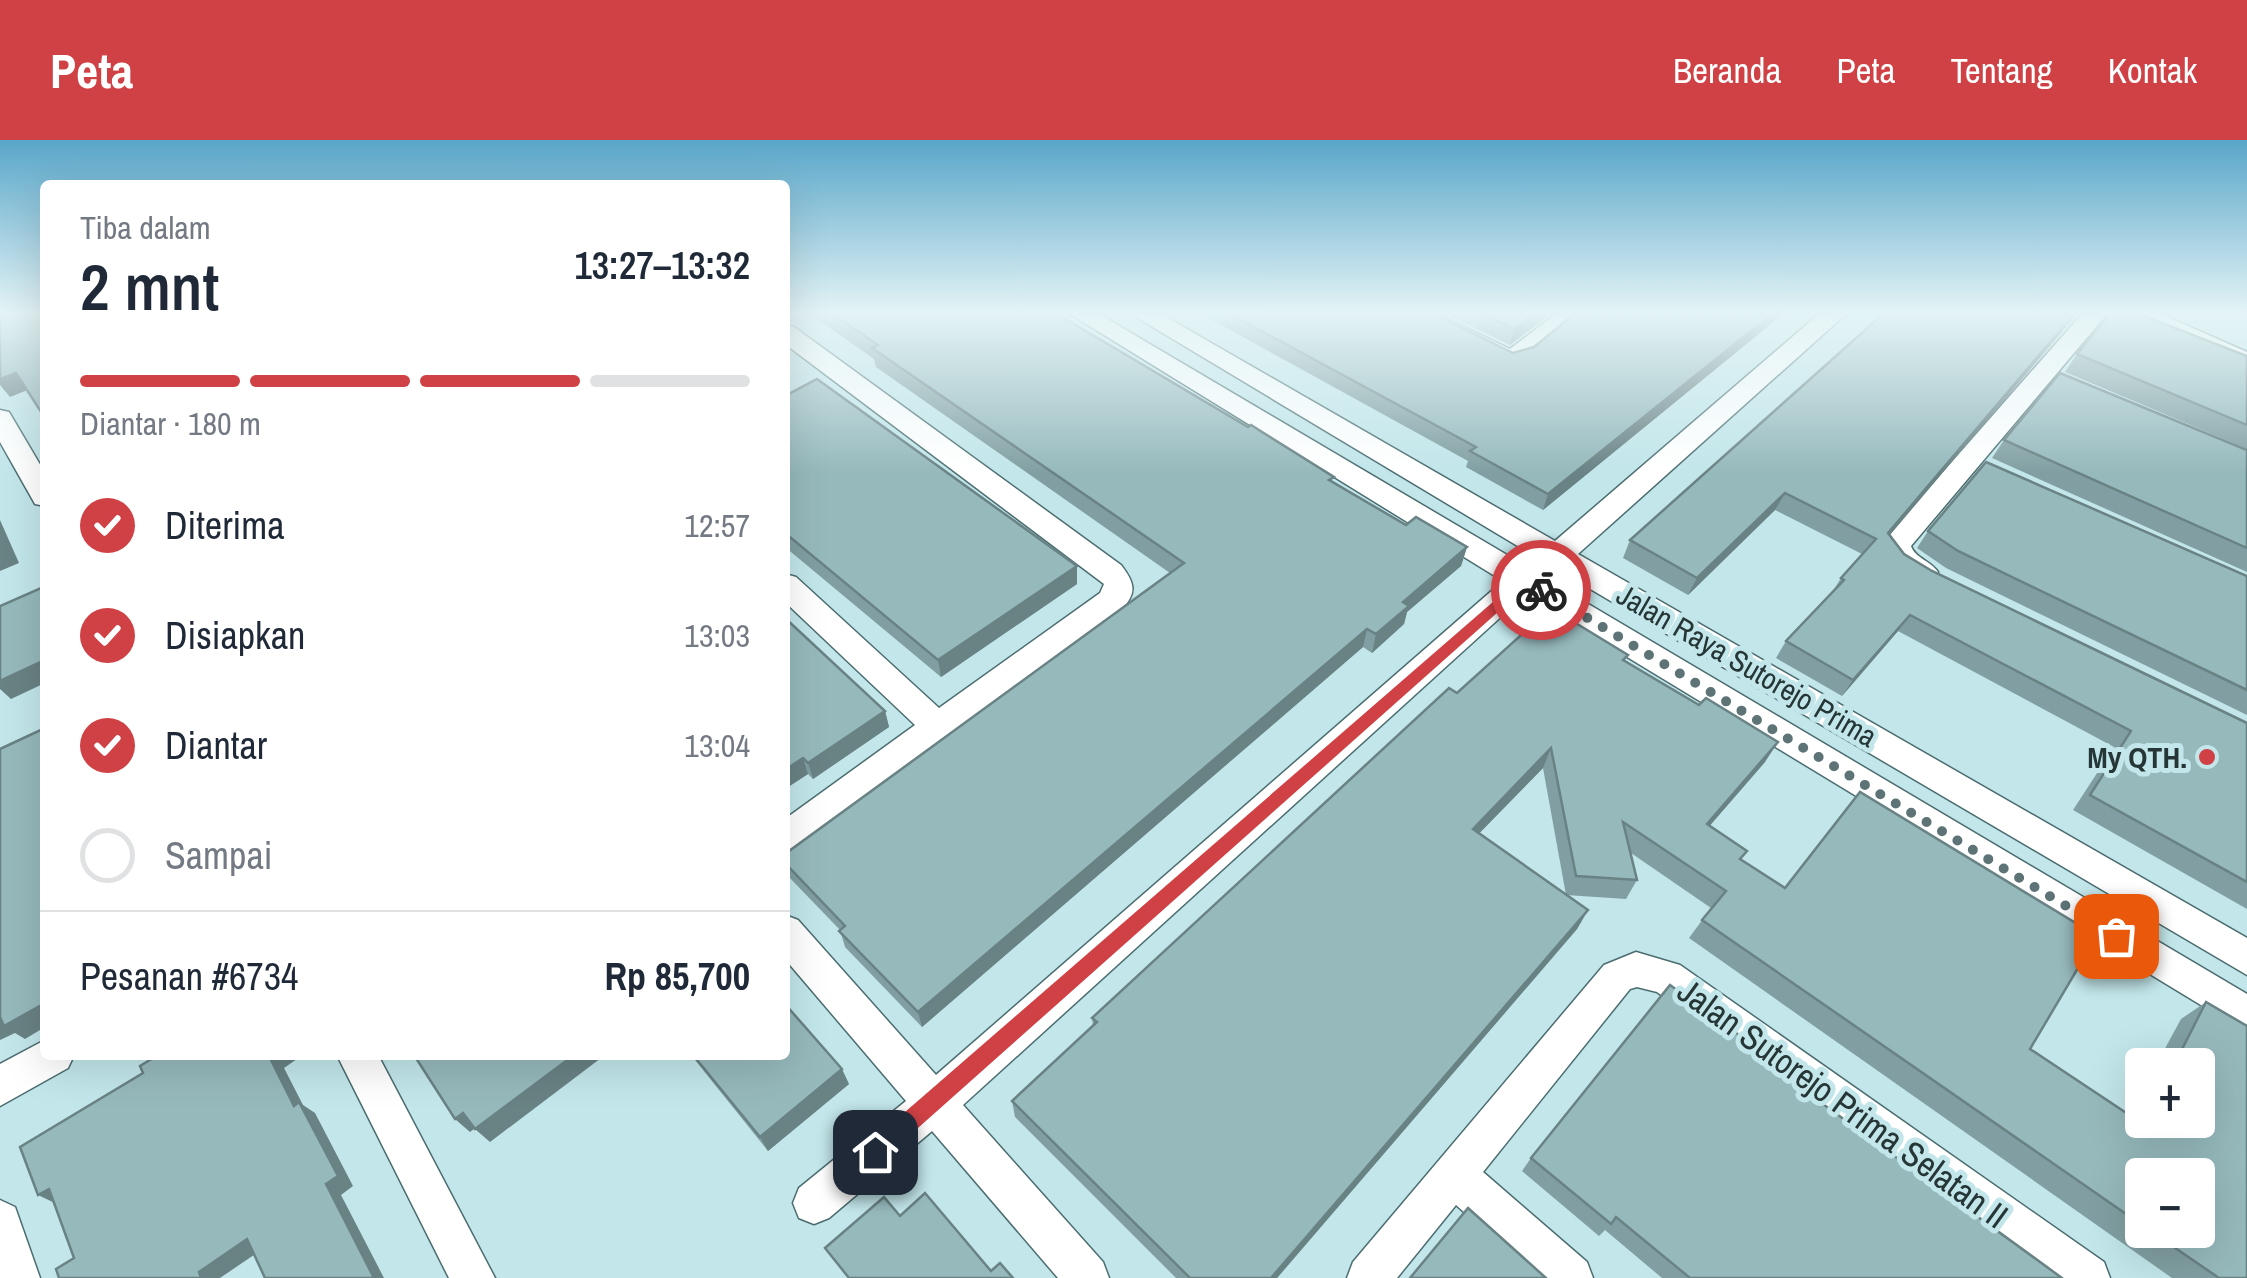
<!DOCTYPE html>
<html lang="id">
<head>
<meta charset="utf-8">
<style>
	body { margin:0; font-family:"Archivo Narrow",sans-serif; background:#f2f2f3; color:#1f2937; height:100vh; display:flex; flex-direction:column; font-size:38px; white-space:nowrap }
	* { box-sizing:border-box; margin:0 }
	p { font-size:32px; color:#747a83 }
	.icon { flex:none; width:55px; height:55px; fill:none; stroke:currentColor; stroke-width:2; stroke-linecap:round; stroke-linejoin:round }
	.map { position:relative; flex:1; overflow:hidden }
	.side { position:absolute; left:40px; top:40px; width:750px; height:880px; display:flex; flex-direction:column; background:#fff; border-radius:10px; box-shadow:0 10px 40px #0002 }
	.side>* { flex:none }
	.fabs { position:absolute; left:2125px; top:908px; display:grid; gap:20px }
	.fabs a { display:grid; place-items:center; width:90px; height:90px; border-radius:10px; background:#fff; box-shadow:0 10px 40px #0002; font-size:50px }
	.pin { position:absolute; display:grid; place-items:center; width:85px; height:85px; color:#fff; margin:-42px; border-radius:20px; box-shadow:0 5px 15px #0006 }
	.courier { position:absolute; display:grid; place-items:center; width:100px; height:100px; margin:-50px; border:8px solid #d04145; border-radius:50%; background:#fff; color:#222; box-shadow:0 2px 12px #0007 }
	.summary em { font-style:normal; font-weight:600 }
	.summary div { display:flex; flex-direction:column-reverse }
	.summary { display:flex; align-items:center; justify-content:space-between; height:170px; padding:0 40px }
	h1 { font-size:65px; font-weight:600; line-height:75px }
	.bar { display:grid; grid-template-columns:repeat(4,1fr); gap:15px 10px; align-content:center; height:120px; padding:0 40px }
	.bar i { height:12px; border-radius:8px; background:#e0e1e3 }
	.bar .selected { background:#d04145 }
	.bar p { grid-column:span 4 }
	.line { display:flex; align-items:center; gap:25px; padding:0 40px; border-top:2px solid #e0e1e3 }
	.line div { flex:1 }
	ol { padding:0 40px; list-style:none }
	li { display:flex; align-items:center; gap:30px; height:110px }
	li p { margin-inline-start:auto }
	li .icon { padding:10px; border-radius:50%; background:#d04145; color:#fff; stroke-width:4 }
	li:last-child { color:#747a83 }
	li i { width:55px; height:55px; border:5px solid #e0e1e3; border-radius:50% }
	header { display:flex; align-items:center; gap:60px; box-sizing:border-box; height:140px; padding:0 50px; background:#d04145; color:#fff }
	header strong { font-size:48px }
	nav { display:flex; gap:55px; margin-inline-start:auto; font-size:35px }
	.map>svg:first-child { display:block }
</style>
</head>
<body>
<header>
<strong>Peta</strong>
<nav><a>Beranda</a><a>Peta</a><a>Tentang</a><a>Kontak</a></nav>
</header>
<div class="map">
<svg width="2247" height="1138" viewBox="0 0 2247 1138">
	<rect width="100%" height="100%" fill="#c2e6ea"/>
	<g fill="none" stroke-linecap="round" stroke-linejoin="round">
		<g stroke="#4c6d70" stroke-width="3">
			<g id="street">
				<polygon points="1070,174 1099,174 1524,425 1536,417 1131,174 1161,174 1555,401 1819,174 1846,174 1578,414 2247,798 2247,835 1558,430 1546,439 2247,854 2247,893 1525,455 963,965 1103,1122 1109,1138 1058,1138 932,991 829,1078 814,1084 799,1078 793,1063 799,1048 906,961 785,819 785,775 798,780 936,935 1503,441"/>
				<polygon points="1405,174 1437,174 1510,209 1556,174 1583,174 1527,220 1508,225"/>
				<path d="M2082,174H2107L1911,406C1915,418 1931,421 1938,432L1933,439C1909,447 1888,426 1881,404L1886,397Z"/>
				<polygon points="2128,174 2161,174 2247,212 2247,229 2131,179"/>
				<path d="M785,185L794,187L1121,425C1134,442 1138,452 1122,469L797,708L785,713V679L915,585L785,462V434L796,437L939,568L1100,453L1104,444L785,204Z"/>
				<polygon points="0,270 9,272 45,333 45,366 35,364 0,302"/>
				<polygon points="1636,812 1680,825 2104,1122 2110,1138 2051,1138 1657,852 1637,847 1630,849 1483,1032 1587,1122 1593,1138 1538,1138 1456,1065 1397,1138 1347,1138 1353,1122 1604,825"/>
				<polygon points="45,900 45,915 74,915 68,928 0,966 0,924"/>
				<polygon points="337,915 378,915 495,1138 449,1138"/>
				<polygon points="0,1060 15,1067 40,1138 0,1138"/>
			</g>
		</g>
		<use href="#street" fill="#fff" fill-rule="evenodd"/>
	</g>
	<g fill="#819fa2" fill-rule="evenodd">
		<polygon points="810,174 1057,174 1406,385 1467,407 1461,426 1407,472 1404,484 1372,513 1363,507 922,887 845,807 840,790 787,735 785,730 785,714 1170,433 876,227 874,219"/>
		<polygon points="1201,174 1434,174 1513,213 1534,207 1574,174 1783,174 1543,370 1466,327 1468,321"/>
		<polygon points="1446,174 1550,174 1510,205"/>
		<polygon points="1883,174 2077,174 1890,395 1904,414 1932,431 2247,583 2247,769 2073,670 2114,607 1898,491 1842,556 1776,518 1786,501 1831,454 1841,438 1862,414 1775,370 1688,455 1623,418 1630,400"/>
		<polygon points="2077,214 2247,216 2247,309 2065,232"/>
		<polygon points="785,256 1077,426 1077,444 941,537 785,407"/>
		<polygon points="2004,300 2247,310 2247,432 1992,318"/>
		<polygon points="1928,391 2247,436 2247,575 1946,428 1917,408"/>
		<polygon points="785,478 885,571 889,587 813,639 808,634 785,649"/>
		<path d="M1625,521L1765,622L1709,686L1740,719L2130,975L2142,952V980H2198V925H2156L2181,879L2206,862L2247,1138H2172L1689,798L1711,768L1631,713L1637,740L1626,759L1566,755L1588,770L1577,789L1277,1138H1176L1015,977L1012,961L1093,886L1092,878L1457,553ZM1543,628L1566,755L1479,693ZM2142,1035L2198,1090H2142Z"/>
		<polygon points="1742,905 2062,1138 1662,1138 1605,1090 1599,1096 1522,1031 1531,1018"/>
		<polygon points="691,915 785,915 849,944 768,1011"/>
	</g>
	<g fill="#698284">
		<polygon points="1534,174 1550,174 1510,205 1514,189"/>
		<polygon points="1772,174 1783,174 1543,370 1548,354"/>
		<polygon points="2074,174 2077,174 1877,410 1888,393"/>
		<polygon points="16,233 30,249 10,257 0,245 0,239"/>
		<polygon points="1785,353 1775,370 1688,455 1697,438"/>
		<polygon points="0,380 19,423 0,431"/>
		<polygon points="1467,407 1461,426 1407,472 1404,484 1372,513 1376,494 1403,462"/>
		<polygon points="1077,426 1077,444 941,537 938,520"/>
		<polygon points="1910,475 1898,491 1842,556 1853,540"/>
		<polygon points="1367,489 1363,507 922,887 918,872"/>
		<polygon points="45,520 45,543 11,559 0,549 0,541"/>
		<polygon points="885,571 889,587 813,639 808,623"/>
		<polygon points="1778,602 1765,622 1694,704 1707,684"/>
		<polygon points="1551,608 1543,628 1465,708 1473,689"/>
		<polygon points="803,618 808,634 785,649 785,630"/>
		<polygon points="1588,770 1577,789 1277,1138 1271,1138"/>
		<polygon points="45,863 45,887 25,899 15,893 0,900 0,877"/>
		<polygon points="270,915 295,915 297,919 284,928 303,965 315,973 353,1046 341,1055 384,1138 374,1138 326,1044 294,966 269,916"/>
		<polygon points="574,915 605,915 490,1002 475,989"/>
		<polygon points="842,929 849,944 768,1011 760,997"/>
		<polygon points="463,973 478,986 470,992 455,979"/>
		<polygon points="49,1049 59,1065 38,1055"/>
		<polygon points="247,1099 264,1108 220,1138 201,1138 199,1132"/>
	</g>
	<g fill="#96b9bc" stroke="#698284" stroke-width="2.5">
		<polygon points="0,174 45,174 45,278 16,233 0,239"/>
		<polygon points="833,174 1057,174 1248,287 1251,285 1334,337 1329,340 1406,385 1416,377 1467,407 1403,462 1409,466 1376,494 1367,489 918,872 839,791 845,786 785,723 785,714 1184,423 872,208 878,205"/>
		<polygon points="1230,174 1434,174 1513,213 1534,207 1574,174 1772,174 1548,354 1470,311 1476,307"/>
		<polygon points="1482,174 1534,174 1514,189"/>
		<polygon points="1883,174 2074,174 1888,393 1904,414 1932,431 2247,583 2247,742 2090,655 2131,591 1910,475 1853,540 1786,501 1844,440 1841,438 1876,399 1785,353 1697,438 1630,400"/>
		<polygon points="2110,174 2139,174 2247,216 2247,285 2077,214"/>
		<polygon points="2060,233 2247,310 2247,408 2004,300"/>
		<polygon points="817,239 1077,426 938,520 785,393 785,256"/>
		<polygon points="1986,322 2247,436 2247,550 1958,411 1928,391"/>
		<polygon points="41,448 45,455 45,520 0,541 0,466"/>
		<polygon points="1551,468 1628,515 1623,520 1699,565 1706,558 1778,602 1707,684 1747,711 1740,719 1785,748 1860,652 2097,796 2030,909 2143,984 2146,980 2198,980 2198,925 2174,925 2206,862 2247,886 2247,1138 2219,1138 2149,1090 2198,1090 2198,1035 2142,1035 2142,1085 1702,780 1726,751 1623,682 1637,740 1576,736 1551,608 1473,689 1588,770 1271,1138 1190,1138 1012,961 1097,882 1092,878 1449,548 1457,553"/>
		<polygon points="785,478 885,571 808,623 803,618 785,630"/>
		<polygon points="45,588 45,863 4,886 0,877 0,609"/>
		<polygon points="1670,845 1746,900 1742,905 2062,1138 1690,1138 1616,1077 1611,1084 1531,1018"/>
		<polygon points="785,864 842,929 760,997 693,915 785,915"/>
		<polygon points="158,915 270,915 269,916 294,966 299,962 338,1036 326,1044 374,1138 265,1138 247,1099 199,1132 201,1138 59,1138 56,1129 74,1118 49,1049 38,1055 20,1007 143,933 140,926"/>
		<polygon points="414,915 574,915 475,989 463,973 455,979"/>
		<polygon points="925,1053 991,1131 1000,1123 1013,1138 849,1138 825,1108 884,1057 900,1076"/>
		<polygon points="1468,1068 1546,1138 1410,1138"/>
	</g>
	<linearGradient id="sky" x2="0" y2="1"><stop stop-color="#59a6c9"/><stop offset="0.52" stop-color="#e4f4f6"/><stop offset="1" stop-color="#e4f4f6" stop-opacity="0"/></linearGradient>
	<rect width="2247" height="333" fill="url(#sky)"/>
	<polygon fill="#d04145" points="1524,435 1546,446 1546,454 1536,454 1525,448 882,1020 875,1023 867,1020 864,1012 867,1005"/>
	<g fill="none" stroke-linecap="round" stroke-linejoin="round">
		<polyline stroke="#5d7375" stroke-width="10" stroke-dasharray="0 18" points="1541,450 2116,796"/>
	</g>
	<circle fill="#d04145" stroke="#c2e6ea" stroke-width="4" cx="2207" cy="617" r="10"/>
	<g text-anchor="middle" dominant-baseline="central" stroke-width="10" stroke-linejoin="round" paint-order="stroke">
		<g font-size="30" fill="#263536" stroke="#c2e6ea">
			<text transform="translate(1747 525) rotate(30)">Jalan Raya Sutorejo Prima</text>
		</g>
		<g font-size="30" font-weight="bold" fill="#263536" stroke="#c2e6ea" text-anchor="end">
			<text x="2187" y="617">My QTH.</text>
		</g>
		<g font-size="35" fill="#263536" stroke="#c2e6ea">
			<text transform="translate(1843 963) rotate(36)">Jalan Sutorejo Prima Selatan II</text>
		</g>
	</g>
</svg>
<div class="fabs">
<a>+</a>
<a>−</a>
</div>
<div class="pin" style="left:2116px;top:796px;background:#ea580c"><svg class="icon" aria-label="bag" viewBox="0 0 24 24"><path d="M5 8h14l-1 12H6zM9 8a3 3 0 0 1 6 0"/></svg></div>
<div class="pin" style="left:875px;top:1012px;background:#1f2937"><svg class="icon" aria-label="home" viewBox="0 0 24 24"><path d="M3 11l9-7 9 7M6 9v11h12V9"/></svg></div>
<div class="courier" style="left:1541px;top:450px"><svg class="icon" aria-label="bike" viewBox="0 0 24 24"><circle cx="6" cy="16" r="4"/><circle cx="18" cy="16" r="4"/><path d="M6 16l4-8h5l3 8M10 8l3 8H6M13 5h3"/></svg></div>
<section class="side">
<div class="summary"><div><h1>2 mnt</h1><p>Tiba dalam</p></div><em>13:27–13:32</em></div>
<div class="bar"><i class="selected"></i><i class="selected"></i><i class="selected"></i><i></i><p>Diantar · 180 m</p></div>
<ol>
<li><svg class="icon" aria-label="check" viewBox="0 0 24 24"><path d="M5 12l5 5 9-10"/></svg>Diterima<p>12:57</p></li>
<li><svg class="icon" aria-label="check" viewBox="0 0 24 24"><path d="M5 12l5 5 9-10"/></svg>Disiapkan<p>13:03</p></li>
<li><svg class="icon" aria-label="check" viewBox="0 0 24 24"><path d="M5 12l5 5 9-10"/></svg>Diantar<p>13:04</p></li>
<li><i></i>Sampai</li>
</ol>
<div class="line" style="height:130px"><div>Pesanan #6734</div><b>Rp 85,700</b></div>
</section>
</div>
</body>
</html>
